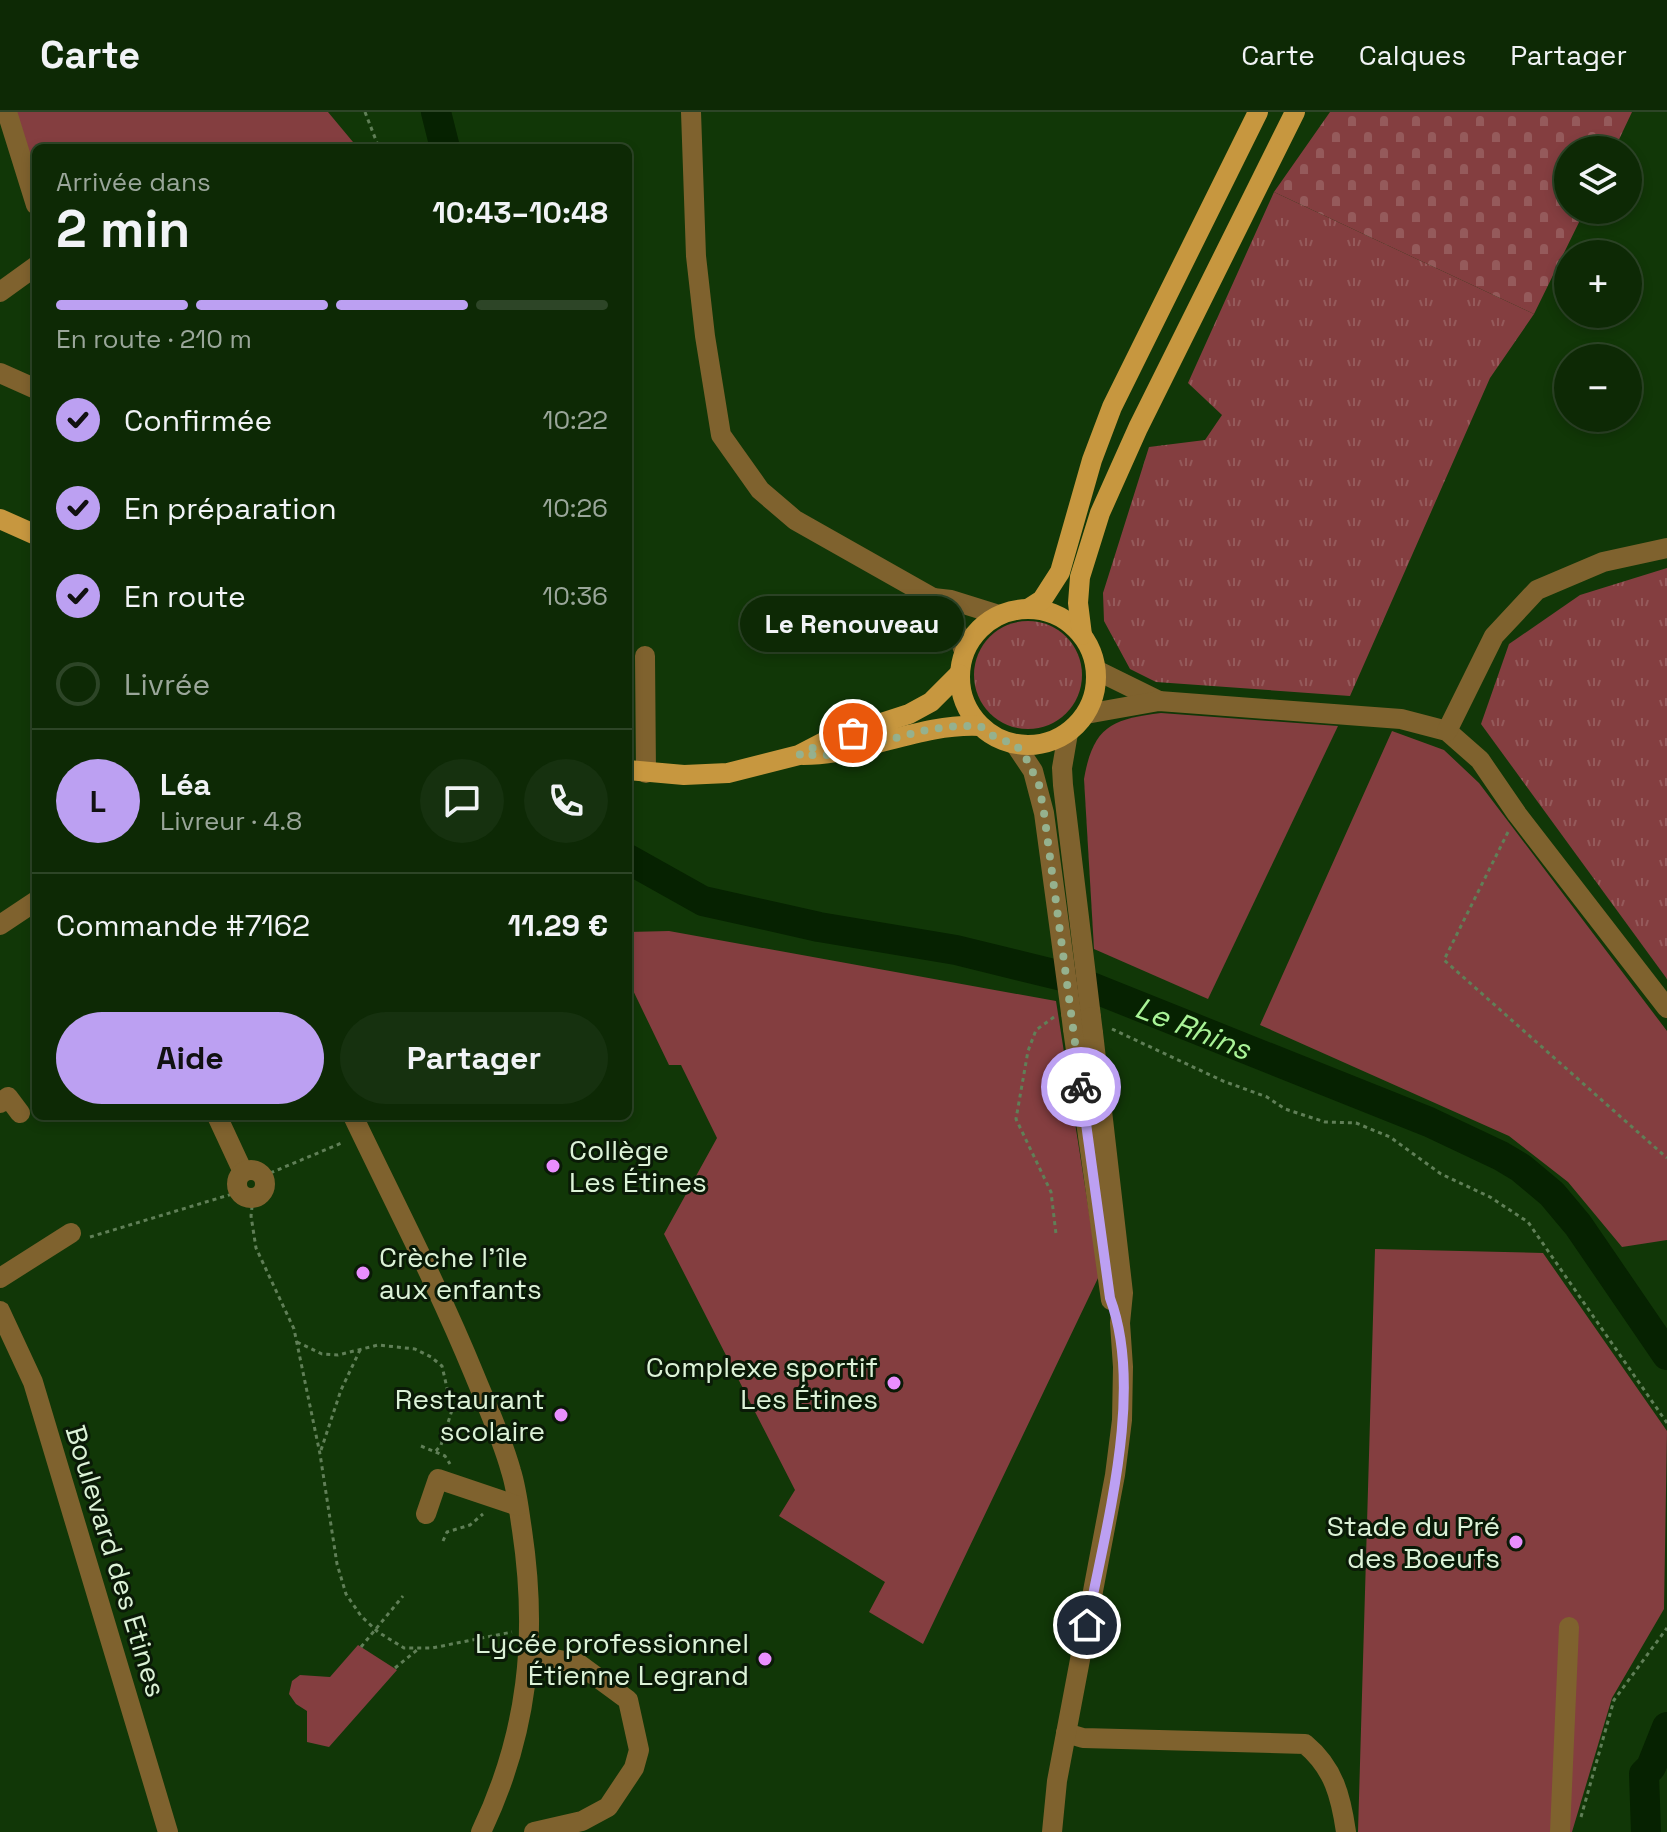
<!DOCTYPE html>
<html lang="fr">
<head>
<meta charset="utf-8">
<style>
	body { margin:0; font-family:"Space Grotesk",sans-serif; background:#16310f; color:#f1f3f6; height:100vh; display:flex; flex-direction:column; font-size:30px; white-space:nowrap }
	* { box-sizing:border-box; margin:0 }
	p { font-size:26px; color:#9aa69a }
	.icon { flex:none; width:44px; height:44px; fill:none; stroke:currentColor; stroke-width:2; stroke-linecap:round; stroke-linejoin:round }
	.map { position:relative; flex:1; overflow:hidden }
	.panel { position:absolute; left:32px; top:32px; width:600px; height:976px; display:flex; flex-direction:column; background:#0d2905; border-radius:12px; box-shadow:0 4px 12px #0003,0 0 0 2px #2d4527 }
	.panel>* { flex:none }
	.tools { position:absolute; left:1554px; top:24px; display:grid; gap:16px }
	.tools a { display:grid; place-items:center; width:88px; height:88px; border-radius:50%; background:#0d2905; box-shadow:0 4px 12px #0003,0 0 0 2px #2d4527; font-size:40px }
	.pin { position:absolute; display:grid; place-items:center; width:68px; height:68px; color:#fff; margin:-34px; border:4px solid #fff; border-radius:50%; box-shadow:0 2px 8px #0007 }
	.courier { position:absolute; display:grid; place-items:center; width:80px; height:80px; margin:-40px; border:6px solid #bca0f2; border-radius:50%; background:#fff; color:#222; box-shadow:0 2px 10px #0007 }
	.bubble { position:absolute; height:56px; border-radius:28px; background:#0d2905; box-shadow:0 4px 12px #0003,0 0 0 2px #2d4527; font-size:26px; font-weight:600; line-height:56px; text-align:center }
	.head em { font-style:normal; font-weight:600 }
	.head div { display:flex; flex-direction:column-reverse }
	.head { display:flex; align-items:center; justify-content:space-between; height:136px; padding:0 24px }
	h1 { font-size:52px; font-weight:600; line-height:60px }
	.bar { display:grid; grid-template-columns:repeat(4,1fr); gap:12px 8px; align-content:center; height:96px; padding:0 24px }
	.bar i { height:10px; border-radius:6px; background:#2d4527 }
	.bar .on { background:#bca0f2 }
	.bar p { grid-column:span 4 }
	.line { display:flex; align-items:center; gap:20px; padding:0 24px; border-top:2px solid #2d4527 }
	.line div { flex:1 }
	.round { display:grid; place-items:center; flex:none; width:84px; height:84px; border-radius:42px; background:#16310f }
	ol { padding:0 24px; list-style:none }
	li { display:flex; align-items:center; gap:24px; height:88px }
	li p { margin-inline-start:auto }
	li .icon { padding:8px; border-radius:50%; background:#bca0f2; color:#111; stroke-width:4 }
	li:last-child { color:#9aa69a }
	li i { width:44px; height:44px; border:4px solid #2d4527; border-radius:50% }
	.button { display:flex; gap:16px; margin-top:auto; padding:16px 24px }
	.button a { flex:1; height:92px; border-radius:48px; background:#bca0f2; color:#111; font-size:32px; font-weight:600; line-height:92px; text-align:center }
	.button a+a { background:#16310f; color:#f1f3f6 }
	header { display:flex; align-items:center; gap:48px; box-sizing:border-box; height:112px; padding:0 40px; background:#0d2905; border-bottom:2px solid #2d4527 }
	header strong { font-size:38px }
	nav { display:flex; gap:44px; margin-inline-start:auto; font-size:28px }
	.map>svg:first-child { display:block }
</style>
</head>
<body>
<header>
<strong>Carte</strong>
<nav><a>Carte</a><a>Calques</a><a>Partager</a></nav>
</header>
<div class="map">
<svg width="1667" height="1720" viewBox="0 0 1667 1720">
	<defs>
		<pattern id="grass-tufts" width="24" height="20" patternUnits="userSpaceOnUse" patternTransform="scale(2)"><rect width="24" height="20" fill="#843e40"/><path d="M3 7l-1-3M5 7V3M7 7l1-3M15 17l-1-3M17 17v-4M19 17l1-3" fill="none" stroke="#955a5b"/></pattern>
		<pattern id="cemetery-stones" width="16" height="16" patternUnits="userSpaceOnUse" patternTransform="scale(2)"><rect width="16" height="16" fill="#843e40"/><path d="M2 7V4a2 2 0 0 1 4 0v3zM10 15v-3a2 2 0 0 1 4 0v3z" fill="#955a5b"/></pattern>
	</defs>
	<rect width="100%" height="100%" fill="#113707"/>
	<g fill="url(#grass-tufts)">
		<polygon points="1274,80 1534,202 1490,266 1350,584 1156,570 1130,557 1104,509 1103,481 1149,335 1205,328 1222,303 1188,271"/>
		<polygon points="1667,456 1667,867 1481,612 1509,532 1580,483"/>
		<circle cx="1028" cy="563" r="54"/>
	</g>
	<polygon fill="url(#cemetery-stones)" points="1330,0 1632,0 1614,38 1568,38 1568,98 1585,98 1534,202 1274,80"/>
	<g fill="#843e40">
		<polygon points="13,0 328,0 358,36 36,36 36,73"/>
		<path d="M1161,601L1338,614L1208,887L1094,837L1084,667C1093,615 1111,607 1161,601Z"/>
		<polygon points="1392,619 1444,638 1479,671 1667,919 1667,1128 1622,1135 1568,1070 1509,1024 1260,913"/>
		<polygon points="669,819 1056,889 1099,1164 923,1532 869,1500 885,1470 779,1404 795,1378 664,1122 717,1026 681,953 669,953 628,868 628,820"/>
		<polygon points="1375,1137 1543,1141 1667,1319 1664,1497 1612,1586 1572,1720 1358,1720"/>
		<polygon points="358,1533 397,1558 329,1635 307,1630 307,1599 296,1592 289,1582 292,1569 300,1563 330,1565"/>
	</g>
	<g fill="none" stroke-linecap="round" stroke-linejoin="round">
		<g stroke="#062201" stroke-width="30">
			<polyline points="436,0 445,36"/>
			<path id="s1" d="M628,747L703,789L819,815L956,838L1066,865L1429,1010L1501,1044L1521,1056L1552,1082L1578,1113L1667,1243"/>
			<polyline points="1646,1720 1644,1662 1651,1655 1667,1615"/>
		</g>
		<g stroke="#607f57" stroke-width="3" stroke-dasharray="4 4" stroke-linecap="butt">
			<polyline points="365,0 379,36"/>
			<polyline points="1508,720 1444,848 1667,1046"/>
			<polyline points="1054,905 1036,918 1028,939 1016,1007 1051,1080 1056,1122"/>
			<polyline points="1112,917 1223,969 1267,985 1285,997 1325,1010 1356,1011 1390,1025 1441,1062 1490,1085 1528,1110 1667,1311"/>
			<polyline points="263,1064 344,1030"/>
			<polyline points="253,1086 251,1104 256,1136 294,1217 320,1342 337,1452 346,1482 361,1504 378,1520 404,1536 432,1536 512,1520"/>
			<polyline points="90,1125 239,1080"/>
			<polyline points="297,1230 322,1242 338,1243 378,1233 415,1237 431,1245 442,1254 452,1298 441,1333 435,1340"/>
			<polyline points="421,1334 445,1344 450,1352"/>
			<polyline points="321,1338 341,1278 360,1238"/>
			<polyline points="443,1429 447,1420 470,1413 483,1402"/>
			<polyline points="361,1535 403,1484"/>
			<polyline points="395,1556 417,1538"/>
			<polyline points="1581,1705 1614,1588 1667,1516"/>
		</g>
		<g stroke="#7f622e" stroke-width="20">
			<polyline points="7,0 36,93"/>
			<polyline points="691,0 696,144 705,224 721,323 760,378 795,408 933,486 955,515 964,539"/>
			<polyline points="0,180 36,154"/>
			<polyline points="0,261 36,277"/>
			<polyline points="933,486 951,488 999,503"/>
			<polyline points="645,544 646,661"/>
			<polyline points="1096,558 1159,589"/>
			<polyline points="1086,602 1159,589 1401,607 1447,619 1480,648 1517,702 1667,896"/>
			<polyline points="1447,619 1494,524 1537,478 1603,450 1667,436"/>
			<polyline points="1068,621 1062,656 1063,673 1091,905"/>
			<polyline points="1015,632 1033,659 1044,701 1071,901"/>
			<polyline points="0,813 36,789"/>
			<polyline points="1073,917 1111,1188"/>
			<polyline points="0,991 8,985 20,1001"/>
			<polyline points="217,1004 243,1060"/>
			<path d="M353,1004C394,1090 438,1174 474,1262C487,1294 502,1326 511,1359C517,1378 519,1399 522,1418C538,1525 528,1622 481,1720"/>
			<circle cx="251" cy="1072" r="14"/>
			<polyline points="0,1166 71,1121"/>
			<polyline points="0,1199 33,1270 168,1720"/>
			<polyline points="426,1402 438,1367 518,1394"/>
			<polyline points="530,1542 579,1552 628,1588 639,1638 634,1656 608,1695 582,1709 534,1720"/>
			<path d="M1066,1621L1083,1626L1305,1632C1334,1656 1341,1685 1346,1720"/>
			<polyline points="1052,1720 1057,1669 1115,1363 1122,1308 1123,1255 1120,1211 1123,1181 1093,921"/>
			<polyline points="1560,1720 1569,1515"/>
		</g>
		<g stroke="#c7973f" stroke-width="20">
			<polyline points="0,407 36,423"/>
			<circle cx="1028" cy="565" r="68"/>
			<polyline points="1028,497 1042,488 1060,460 1092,348 1112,295 1258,0"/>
			<polyline points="1082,523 1078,491 1080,465 1100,401 1138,316 1295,0"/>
			<path d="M803,643C864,643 919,611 980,614"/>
			<polyline points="628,658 684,663 728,661 799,643 826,629 909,602 931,590 959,562"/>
		</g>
		<g stroke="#7f622e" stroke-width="20">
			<polyline points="1071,901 1073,917"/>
			<polyline points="1091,905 1093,921"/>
		</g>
	</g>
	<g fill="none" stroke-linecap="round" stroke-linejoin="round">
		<polyline stroke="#95b18e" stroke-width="8" stroke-dasharray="0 14.4" points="853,621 826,629 799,643 831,643 926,618 956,614 980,614 996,626 1015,632 1025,644 1039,673 1044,701 1081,975"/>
		<path stroke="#bca0f2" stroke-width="10" d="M1081,975L1110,1186C1145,1279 1105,1417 1087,1513"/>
	</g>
	<g fill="#e98efe" stroke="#0a1a07" stroke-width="3">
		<circle cx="553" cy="1054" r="8"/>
		<circle cx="363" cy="1161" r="8"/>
		<circle cx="894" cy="1271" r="8"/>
		<circle cx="561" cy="1303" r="8"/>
		<circle cx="1516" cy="1430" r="8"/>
		<circle cx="765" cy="1547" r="8"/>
	</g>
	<g text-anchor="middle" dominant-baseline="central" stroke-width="6" stroke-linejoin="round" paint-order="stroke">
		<g font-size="28" fill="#dcf2d7" stroke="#0a1a07" text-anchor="end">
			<text x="569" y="1038" text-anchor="start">Collège<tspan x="569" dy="32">Les Étines</tspan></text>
			<text x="379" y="1145" text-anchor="start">Crèche l'île<tspan x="379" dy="32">aux enfants</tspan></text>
			<text x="878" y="1255">Complexe sportif<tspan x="878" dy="32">Les Étines</tspan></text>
			<text x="545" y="1287">Restaurant<tspan x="545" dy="32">scolaire</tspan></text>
			<text x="1500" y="1414">Stade du Pré<tspan x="1500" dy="32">des Boeufs</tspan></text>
			<text x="749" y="1531">Lycée professionnel<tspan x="749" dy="32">Étienne Legrand</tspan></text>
		</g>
		<g font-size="28" fill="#dcf2d7" stroke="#0a1a07">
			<text transform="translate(116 1449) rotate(73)">Boulevard des Etines</text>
		</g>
		<g font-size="30" font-style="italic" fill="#a9f497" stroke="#0a1a07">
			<text stroke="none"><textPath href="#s1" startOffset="594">Le Rhins</textPath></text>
		</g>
	</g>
</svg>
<div class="tools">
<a><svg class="icon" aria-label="layers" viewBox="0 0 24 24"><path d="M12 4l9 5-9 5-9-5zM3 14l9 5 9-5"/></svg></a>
<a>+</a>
<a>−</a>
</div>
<div class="pin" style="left:853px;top:621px;background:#ea580c"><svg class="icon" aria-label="bag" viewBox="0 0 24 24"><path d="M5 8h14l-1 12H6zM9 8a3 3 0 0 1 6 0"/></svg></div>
<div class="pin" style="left:1087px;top:1513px;background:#1f2937"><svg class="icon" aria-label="home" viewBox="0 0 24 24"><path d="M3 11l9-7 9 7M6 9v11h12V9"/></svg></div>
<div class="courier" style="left:1081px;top:975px"><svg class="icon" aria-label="bike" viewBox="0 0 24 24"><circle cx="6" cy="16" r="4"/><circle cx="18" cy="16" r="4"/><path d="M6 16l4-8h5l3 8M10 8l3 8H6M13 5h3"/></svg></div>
<div class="bubble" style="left:740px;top:484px;width:224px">Le Renouveau</div>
<section class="panel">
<div class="head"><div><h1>2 min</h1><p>Arrivée dans</p></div><em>10:43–10:48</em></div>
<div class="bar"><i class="on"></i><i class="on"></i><i class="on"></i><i></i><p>En route · 210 m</p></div>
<ol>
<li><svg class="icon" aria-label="check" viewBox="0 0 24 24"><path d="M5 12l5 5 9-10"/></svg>Confirmée<p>10:22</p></li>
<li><svg class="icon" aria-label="check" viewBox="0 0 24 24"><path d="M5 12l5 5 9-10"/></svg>En préparation<p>10:26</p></li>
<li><svg class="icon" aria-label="check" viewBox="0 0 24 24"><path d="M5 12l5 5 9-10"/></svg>En route<p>10:36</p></li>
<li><i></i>Livrée</li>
</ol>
<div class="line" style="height:144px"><b class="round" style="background:#bca0f2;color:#111">L</b><div><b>Léa</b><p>Livreur · 4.8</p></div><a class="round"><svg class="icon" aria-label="chat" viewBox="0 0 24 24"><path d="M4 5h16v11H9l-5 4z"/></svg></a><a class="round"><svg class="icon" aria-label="phone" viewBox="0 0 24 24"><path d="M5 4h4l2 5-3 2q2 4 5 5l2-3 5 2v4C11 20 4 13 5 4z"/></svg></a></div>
<div class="line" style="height:104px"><div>Commande #7162</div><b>11.29 €</b></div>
<div class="button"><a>Aide</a><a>Partager</a></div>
</section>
</div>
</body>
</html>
